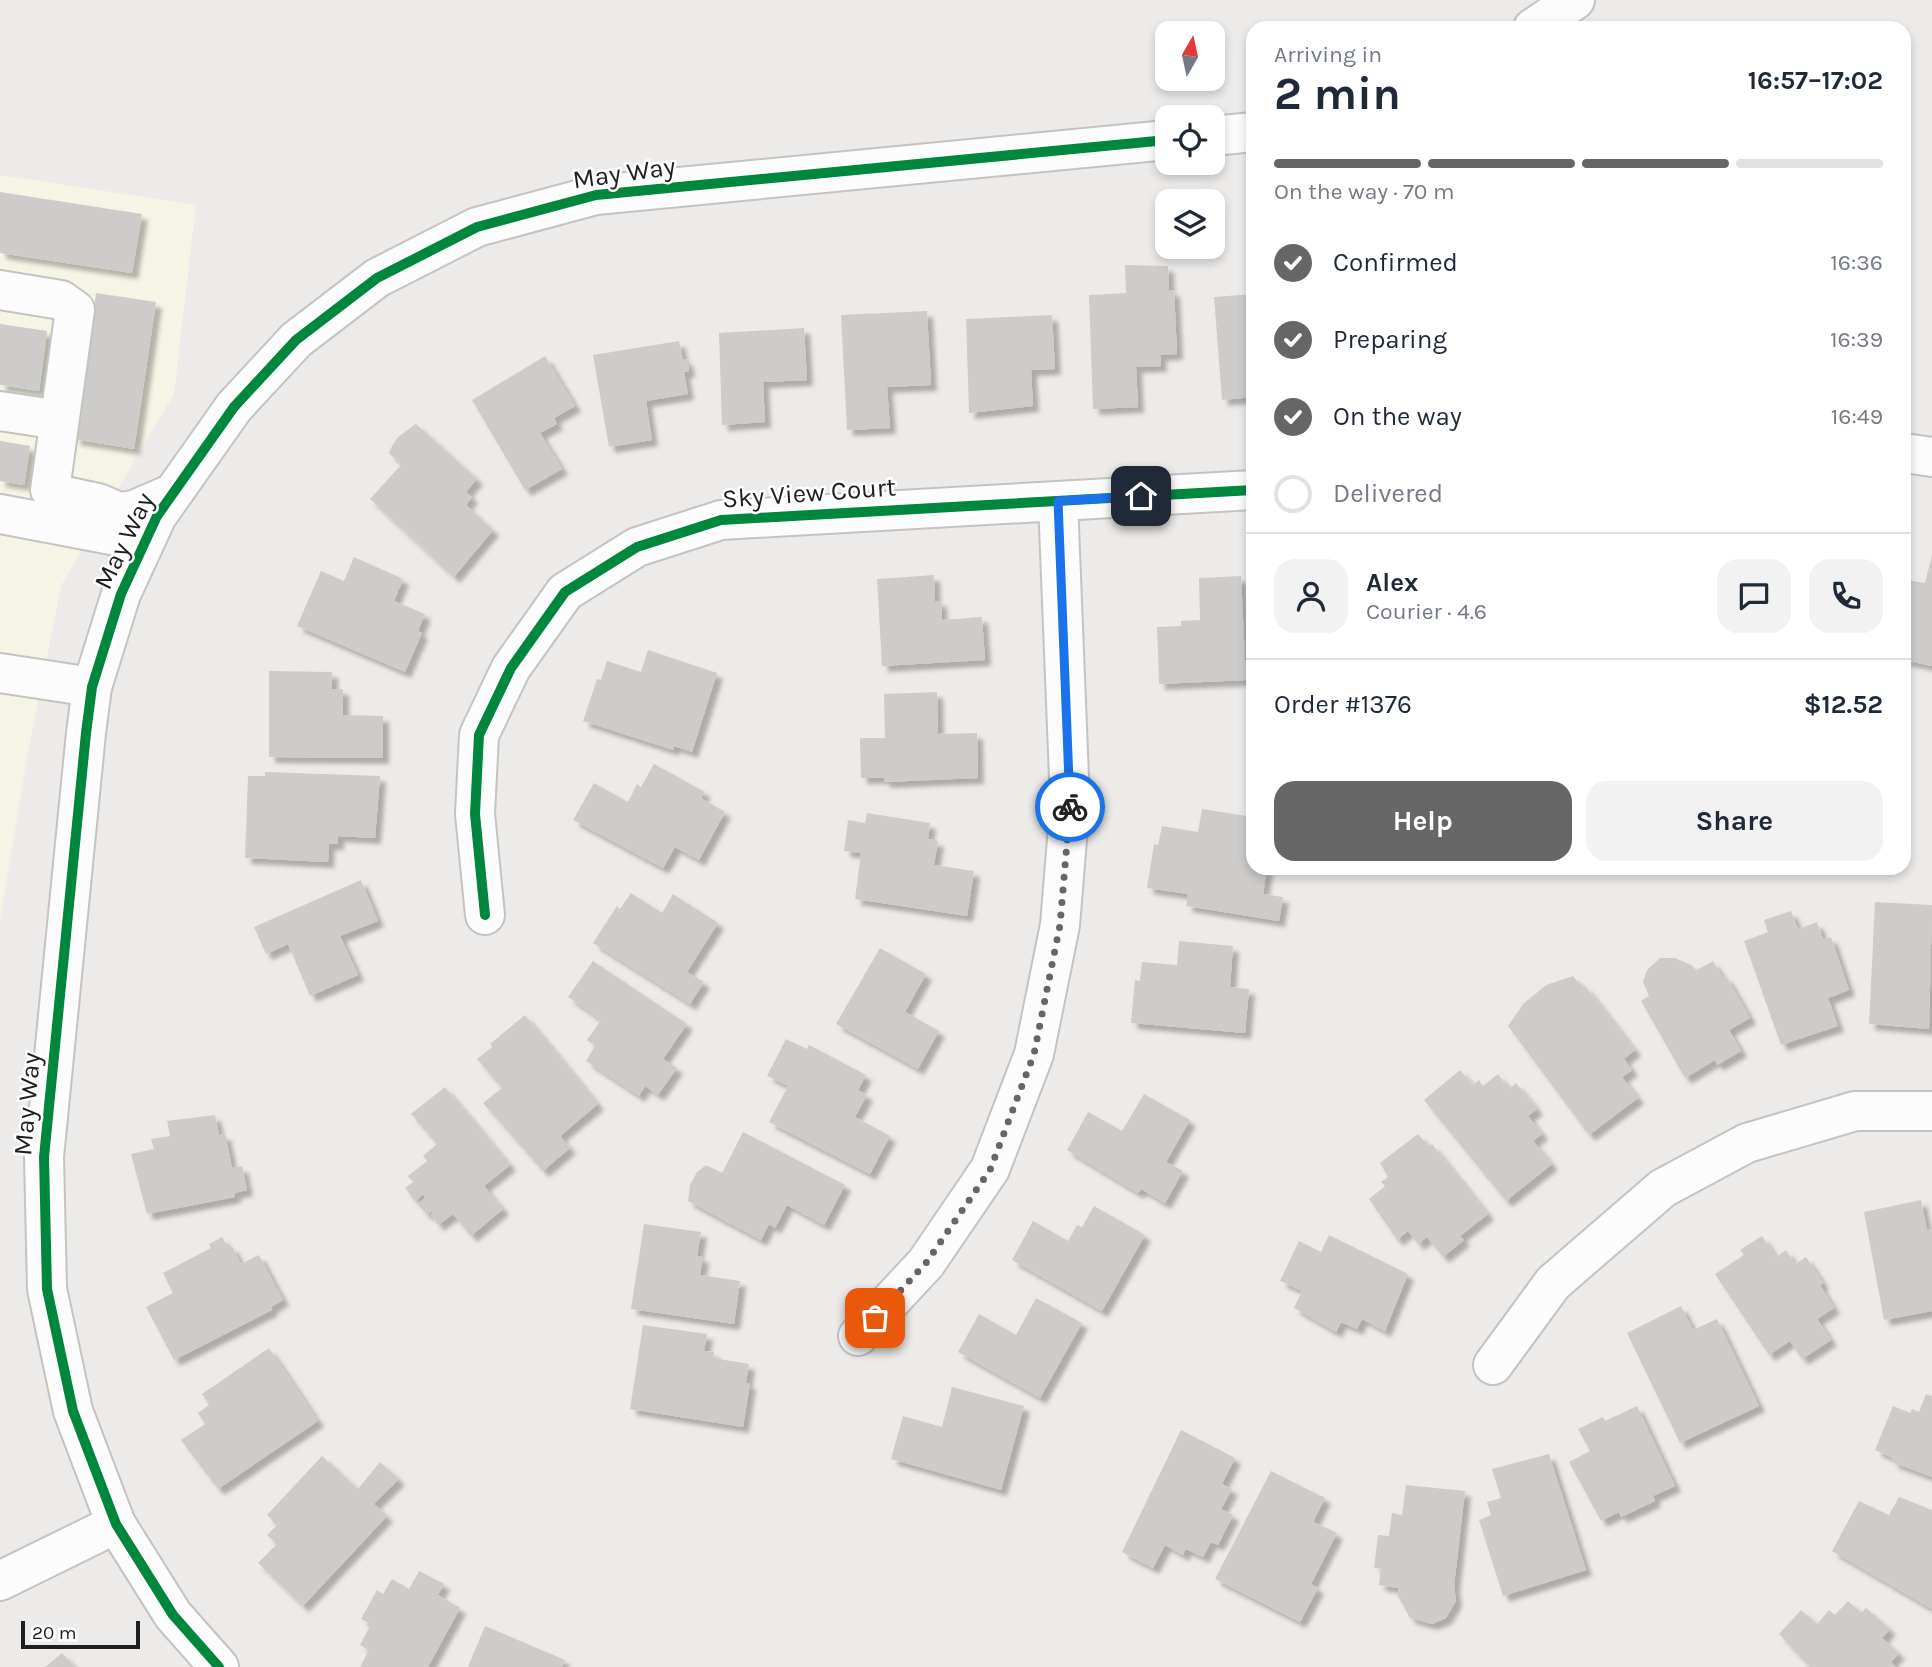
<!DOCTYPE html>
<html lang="en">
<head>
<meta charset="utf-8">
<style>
	body { margin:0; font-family:Karla,sans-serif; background:#f2f2f3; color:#1f2937; height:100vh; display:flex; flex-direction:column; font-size:26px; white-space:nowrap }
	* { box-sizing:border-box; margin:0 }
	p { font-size:23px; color:#747a83 }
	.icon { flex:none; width:38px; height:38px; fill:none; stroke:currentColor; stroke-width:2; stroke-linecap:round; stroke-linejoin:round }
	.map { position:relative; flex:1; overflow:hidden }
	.details { position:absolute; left:1246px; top:21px; width:665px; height:854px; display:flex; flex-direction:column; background:#fff; border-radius:21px; box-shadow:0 4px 10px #0003 }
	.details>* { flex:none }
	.needle { width:46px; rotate:9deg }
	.buttons { position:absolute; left:1155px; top:21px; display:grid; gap:14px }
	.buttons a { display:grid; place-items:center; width:70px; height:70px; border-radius:14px; background:#fff; box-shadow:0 4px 10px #0003; font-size:35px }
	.scale { position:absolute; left:21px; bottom:18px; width:119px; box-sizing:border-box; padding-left:7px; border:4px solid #1f1f1f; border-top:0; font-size:19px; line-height:24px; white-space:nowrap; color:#1f1f1f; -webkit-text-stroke:5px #fff; paint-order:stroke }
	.pin { position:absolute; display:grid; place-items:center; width:60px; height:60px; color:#fff; margin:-30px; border-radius:14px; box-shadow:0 4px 10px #0006 }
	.courier { position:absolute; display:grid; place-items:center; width:70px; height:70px; margin:-35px; border:5px solid #1a73e8; border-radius:50%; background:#fff; color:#222; box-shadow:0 2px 9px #0007 }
	.head em { font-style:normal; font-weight:700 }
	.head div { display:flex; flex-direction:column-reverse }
	.head { display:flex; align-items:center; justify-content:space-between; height:119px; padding:0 28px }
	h1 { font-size:46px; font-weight:700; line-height:52px }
	.bar { display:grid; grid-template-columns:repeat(4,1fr); gap:10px 7px; align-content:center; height:84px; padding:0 28px }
	.bar i { height:9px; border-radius:5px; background:#e0e1e3 }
	.bar .current { background:#676666 }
	.bar p { grid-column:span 4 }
	.line { display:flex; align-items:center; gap:18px; padding:0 28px; border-top:2px solid #e0e1e3 }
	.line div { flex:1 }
	.round { display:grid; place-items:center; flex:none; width:74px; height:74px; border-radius:21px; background:#f2f2f3 }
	ol { padding:0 28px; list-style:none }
	li { display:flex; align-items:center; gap:21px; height:77px }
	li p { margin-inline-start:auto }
	li .icon { padding:7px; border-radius:50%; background:#676666; color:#fff; stroke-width:4 }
	li:last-child { color:#747a83 }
	li i { width:38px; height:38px; border:4px solid #e0e1e3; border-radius:50% }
	.action { display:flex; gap:14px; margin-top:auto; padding:14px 28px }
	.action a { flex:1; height:80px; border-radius:21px; background:#676666; color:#fff; font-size:28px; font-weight:700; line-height:80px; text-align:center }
	.action a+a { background:#f2f2f3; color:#1f2937 }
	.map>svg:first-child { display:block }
</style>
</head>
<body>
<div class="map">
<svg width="1932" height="1667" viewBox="0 0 1932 1667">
	<defs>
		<filter id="shadow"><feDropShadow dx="6" dy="6" stdDeviation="2" flood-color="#0004"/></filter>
	</defs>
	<rect width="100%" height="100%" fill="#edebe9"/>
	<polygon fill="#f5f4e5" points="0,175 196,205 174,394 61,586 25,769 0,921"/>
	<g fill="#ceccca" filter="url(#shadow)">
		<polygon points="0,192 142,214 132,273 0,253"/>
		<polygon points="1125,265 1168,266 1169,291 1174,290 1177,354 1160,355 1161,366 1136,367 1138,407 1093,409 1089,295 1126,293"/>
		<polygon points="96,293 156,302 134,449 74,439"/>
		<polygon points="1253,294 1253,397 1222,400 1214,297"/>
		<polygon points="927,311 931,385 887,387 890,428 847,430 841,315"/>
		<polygon points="1052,315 1055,369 1031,370 1033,406 969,413 966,319"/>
		<polygon points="0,324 47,331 39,391 0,385"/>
		<polygon points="804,328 807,380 763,382 765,422 722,425 719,333"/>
		<polygon points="679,341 683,360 687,359 689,372 684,372 688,394 646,401 652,440 609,447 593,355"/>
		<polygon points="545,356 575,406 554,418 557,424 540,433 562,469 525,490 472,400"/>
		<polygon points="416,424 477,479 466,492 472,497 466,505 493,530 454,577 370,499 401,465 389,453 392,446 398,437"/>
		<polygon points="0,441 30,446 24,485 0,481"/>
		<polygon points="1932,555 1932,666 1904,660 1904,584 1907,580 1925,583"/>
		<polygon points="354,557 403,579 394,601 425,614 418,631 422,633 405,672 297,626 321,571 344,581"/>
		<polygon points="934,575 935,601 941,601 942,620 982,617 985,660 882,666 877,579"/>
		<polygon points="1241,576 1246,680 1159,684 1157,627 1181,626 1181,621 1200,620 1199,578"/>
		<polygon points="648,650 717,673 692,752 674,746 673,750 583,721 597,679 601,680 607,661 641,672"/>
		<polygon points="269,671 332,672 332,689 343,689 343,715 383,716 383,758 269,757"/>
		<polygon points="937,692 938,734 977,733 978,778 884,782 884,778 861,778 860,738 885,738 884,694"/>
		<polygon points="654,764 705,792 701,798 725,812 699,860 675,847 663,868 573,820 594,783 628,802 637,784 641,787"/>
		<polygon points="265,772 380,776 375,838 338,836 338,844 329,844 328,862 245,858 248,776 265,776"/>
		<polygon points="1202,809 1253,817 1253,868 1267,868 1263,894 1283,897 1279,921 1186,906 1188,894 1147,888 1154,844 1158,845 1162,826 1198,832"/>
		<polygon points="867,813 930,823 928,839 938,841 934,865 974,871 967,916 855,899 861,853 844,851 848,820 865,823"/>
		<polygon points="361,880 378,921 340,936 358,975 310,996 288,944 266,954 254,927"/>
		<polygon points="631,893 662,913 673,894 718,923 687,972 704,982 690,1004 593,943 617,906 620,909"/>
		<polygon points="1875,902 1932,905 1929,1029 1869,1024"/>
		<polygon points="1791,911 1798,929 1817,922 1823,939 1831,937 1849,990 1828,998 1838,1026 1781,1045 1744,941 1768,932 1764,920"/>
		<polygon points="1179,941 1233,946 1230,987 1249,989 1245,1033 1131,1023 1135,980 1140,981 1142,962 1177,965"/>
		<polygon points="880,948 926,974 905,1012 939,1031 918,1069 836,1024"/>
		<polygon points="1660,958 1675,958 1693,966 1695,971 1713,961 1723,978 1726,976 1750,1018 1729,1030 1741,1051 1717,1065 1715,1060 1685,1078 1641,1001 1649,996 1643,982 1647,970"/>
		<polygon points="593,961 687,1024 663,1059 677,1068 658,1095 645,1086 639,1096 586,1061 595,1046 587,1040 601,1020 568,997"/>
		<polygon points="1573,976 1583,988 1585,986 1635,1050 1624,1059 1632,1070 1622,1077 1638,1098 1589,1135 1508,1026 1523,1004 1546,985"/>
		<polygon points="525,1015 598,1104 560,1136 570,1148 543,1171 483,1103 502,1088 477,1059 492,1047 490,1044"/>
		<polygon points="786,1039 807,1049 809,1045 866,1075 858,1090 867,1095 855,1117 890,1136 870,1174 769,1122 788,1086 767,1076"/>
		<polygon points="1460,1070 1473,1085 1479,1080 1483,1086 1498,1074 1509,1089 1516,1083 1537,1109 1528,1116 1542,1134 1533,1141 1552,1164 1506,1201 1424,1100"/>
		<polygon points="445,1087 510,1165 484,1186 503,1209 471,1236 453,1214 438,1225 431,1215 435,1209 427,1215 418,1204 425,1198 423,1194 415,1201 405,1188 413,1182 408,1176 427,1161 423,1156 437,1144 411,1114"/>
		<polygon points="1144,1094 1190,1120 1166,1162 1183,1171 1165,1203 1141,1189 1138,1193 1067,1150 1088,1112 1122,1131"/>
		<polygon points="215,1115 219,1135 225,1134 232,1168 242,1166 247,1190 234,1193 235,1197 147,1214 131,1154 154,1149 151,1139 170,1136 167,1121"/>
		<polygon points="743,1132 845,1185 824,1225 787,1205 775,1228 769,1224 761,1240 688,1201 690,1185 697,1172 706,1165 722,1173"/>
		<polygon points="1418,1134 1429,1147 1432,1144 1488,1214 1460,1236 1464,1240 1443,1257 1427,1237 1418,1244 1408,1231 1397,1240 1369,1199 1385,1186 1381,1182 1388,1177 1380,1163"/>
		<polygon points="1921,1200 1927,1230 1932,1229 1932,1311 1884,1320 1864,1212"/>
		<polygon points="1094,1206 1145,1235 1102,1311 1012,1260 1033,1221 1068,1241 1077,1225 1082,1227"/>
		<polygon points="644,1224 701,1232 697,1256 703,1257 700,1275 740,1281 734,1324 631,1309"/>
		<polygon points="1329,1235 1408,1274 1385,1331 1362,1319 1357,1329 1341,1322 1336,1332 1294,1308 1302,1291 1280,1281 1299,1241 1321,1252"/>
		<polygon points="1762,1236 1776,1257 1786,1250 1795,1264 1806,1257 1823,1283 1820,1285 1834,1308 1817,1319 1831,1340 1802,1359 1790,1341 1769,1355 1715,1274 1744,1255 1740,1250"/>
		<polygon points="222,1237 228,1248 232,1246 241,1264 259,1255 283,1300 271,1307 272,1310 174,1360 146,1307 173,1293 163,1273 211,1248 209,1244"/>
		<polygon points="1036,1298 1082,1323 1040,1398 958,1352 979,1314 1016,1335"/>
		<polygon points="1681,1306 1693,1330 1717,1319 1759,1406 1680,1443 1627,1333"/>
		<polygon points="643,1325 707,1334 704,1351 714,1352 713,1358 749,1364 746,1383 750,1383 743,1427 630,1409"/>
		<polygon points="269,1348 318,1421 218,1489 181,1440 205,1424 198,1413 209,1405 202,1394"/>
		<polygon points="952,1387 1024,1406 1001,1490 891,1459 903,1416 942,1427"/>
		<polygon points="1926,1394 1932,1396 1932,1477 1892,1462 1893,1458 1875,1450 1893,1406 1910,1413 1912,1409 1919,1412"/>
		<polygon points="1637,1406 1675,1486 1653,1496 1655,1501 1621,1517 1619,1512 1601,1521 1569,1462 1590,1451 1578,1429 1603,1417 1605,1421"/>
		<polygon points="1181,1430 1235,1458 1222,1484 1232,1489 1221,1509 1233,1515 1218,1545 1211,1542 1203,1557 1186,1549 1183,1555 1165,1545 1153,1568 1122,1552"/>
		<polygon points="1549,1454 1586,1570 1503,1596 1479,1520 1491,1515 1487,1502 1501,1498 1492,1469"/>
		<polygon points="322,1456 358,1489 380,1462 399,1479 374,1504 387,1516 303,1606 258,1563 277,1544 267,1535 277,1525 267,1515"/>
		<polygon points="1271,1471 1325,1498 1313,1522 1337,1533 1311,1584 1318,1588 1300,1622 1215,1579"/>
		<polygon points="1406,1485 1465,1491 1454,1586 1456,1601 1446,1618 1432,1624 1410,1618 1398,1596 1398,1588 1379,1585 1381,1568 1374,1568 1378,1535 1389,1536 1392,1513 1402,1515"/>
		<polygon points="1899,1497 1932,1510 1932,1609 1832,1551 1859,1501 1889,1515"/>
		<polygon points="419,1571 444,1584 438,1595 460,1608 428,1667 360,1667 369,1650 360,1645 371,1624 361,1619 377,1590 383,1594 392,1579 409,1589"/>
		<polygon points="1848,1601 1861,1613 1866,1608 1890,1629 1882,1638 1899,1653 1891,1662 1896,1667 1810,1667 1779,1634 1801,1610 1817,1624 1829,1610 1835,1615"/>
		<polygon points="485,1626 565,1660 562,1667 468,1667"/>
		<polygon points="62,1653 75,1667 45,1667"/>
	</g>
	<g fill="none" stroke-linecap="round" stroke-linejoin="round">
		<g stroke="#c4c3c2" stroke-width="42">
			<g id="minor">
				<polyline points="1533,28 1575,0"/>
				<polyline points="1213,136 1253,132"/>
				<polyline points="0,290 61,300 75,310 50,490 56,494 98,503 119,512 134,510 171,494"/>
				<polyline points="0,411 59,420"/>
				<polyline points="1904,453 1932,457"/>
				<polyline points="0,514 143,541"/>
				<polyline points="0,673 92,687"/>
				<polyline points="485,915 475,814 479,735 511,668 565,592 637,547 721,520 1253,490"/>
				<polyline points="858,1336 926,1263 990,1169 1034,1054 1060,925 1070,803 1058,501"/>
				<polyline points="1493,1365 1553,1283 1663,1188 1747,1143 1855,1111 1932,1111"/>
				<polyline points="0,1581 116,1524"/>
				<polyline points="219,1667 173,1615 116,1524 73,1411 47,1289 44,1157 86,733 92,687 121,594 157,516 234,407 296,340 377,278 477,227 596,195 1167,140"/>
			</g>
		</g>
		<use href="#minor" stroke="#fcfcfc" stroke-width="38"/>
		<g stroke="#fff" stroke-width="15">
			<g id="cycleway">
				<polyline points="485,915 475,814 479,735 511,668 565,592 637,547 721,520 1253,490"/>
				<polyline points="219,1667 173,1615 116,1524 73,1411 47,1289 44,1157 86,733 92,687 121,594 157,516 234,407 296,340 377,278 477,227 596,195 1167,140"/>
			</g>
		</g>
		<use href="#cycleway" stroke="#00873e" stroke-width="10"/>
	</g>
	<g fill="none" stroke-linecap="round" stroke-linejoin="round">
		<polyline stroke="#676666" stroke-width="7" stroke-dasharray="0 12.6" points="875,1318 926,1263 990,1170 1034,1054 1060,925 1070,807"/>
		<polyline stroke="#1a73e8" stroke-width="9" points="1070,807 1058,501 1141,496"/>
	</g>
	<g text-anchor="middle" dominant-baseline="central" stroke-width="5" stroke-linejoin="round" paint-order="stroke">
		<g font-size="26" fill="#1f1f1f" stroke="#fff">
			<text transform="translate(624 173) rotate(-8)">May Way</text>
			<text transform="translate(809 493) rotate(-4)">Sky View Court</text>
			<text transform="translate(124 541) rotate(-64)">May Way</text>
			<text transform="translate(27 1104) rotate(-85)">May Way</text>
		</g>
	</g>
</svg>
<div class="buttons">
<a><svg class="needle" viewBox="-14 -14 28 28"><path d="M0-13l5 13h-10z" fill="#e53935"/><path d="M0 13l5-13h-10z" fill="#747a83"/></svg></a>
<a><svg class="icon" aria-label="locate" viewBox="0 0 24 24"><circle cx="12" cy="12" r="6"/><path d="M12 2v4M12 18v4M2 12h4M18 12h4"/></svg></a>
<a><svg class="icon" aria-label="layers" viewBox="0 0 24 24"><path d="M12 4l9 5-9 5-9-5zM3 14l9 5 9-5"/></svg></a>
</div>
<div class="scale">20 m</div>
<div class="pin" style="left:875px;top:1318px;background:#ea580c"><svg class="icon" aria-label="bag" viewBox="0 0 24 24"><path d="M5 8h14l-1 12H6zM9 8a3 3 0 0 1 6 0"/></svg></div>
<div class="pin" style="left:1141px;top:496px;background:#1f2937"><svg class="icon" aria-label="home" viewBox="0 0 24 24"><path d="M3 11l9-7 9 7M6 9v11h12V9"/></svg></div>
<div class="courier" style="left:1070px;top:807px"><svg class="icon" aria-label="bike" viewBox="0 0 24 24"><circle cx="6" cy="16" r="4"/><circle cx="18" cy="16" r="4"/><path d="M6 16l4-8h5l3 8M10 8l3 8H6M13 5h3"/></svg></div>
<section class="details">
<div class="head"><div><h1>2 min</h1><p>Arriving in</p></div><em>16:57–17:02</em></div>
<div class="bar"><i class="current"></i><i class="current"></i><i class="current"></i><i></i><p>On the way · 70 m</p></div>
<ol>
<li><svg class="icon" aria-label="check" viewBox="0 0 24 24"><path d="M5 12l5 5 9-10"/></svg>Confirmed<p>16:36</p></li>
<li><svg class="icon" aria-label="check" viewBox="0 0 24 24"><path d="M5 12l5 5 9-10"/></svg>Preparing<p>16:39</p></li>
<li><svg class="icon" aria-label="check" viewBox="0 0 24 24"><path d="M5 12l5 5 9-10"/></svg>On the way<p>16:49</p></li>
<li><i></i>Delivered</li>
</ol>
<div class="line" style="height:126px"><a class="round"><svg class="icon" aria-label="person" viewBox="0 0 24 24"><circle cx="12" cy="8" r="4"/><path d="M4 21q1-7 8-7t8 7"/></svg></a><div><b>Alex</b><p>Courier · 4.6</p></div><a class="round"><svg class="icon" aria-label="chat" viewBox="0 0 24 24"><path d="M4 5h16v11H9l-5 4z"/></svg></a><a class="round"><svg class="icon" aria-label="phone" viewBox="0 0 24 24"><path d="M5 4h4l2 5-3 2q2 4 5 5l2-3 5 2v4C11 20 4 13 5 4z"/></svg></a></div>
<div class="line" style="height:91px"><div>Order #1376</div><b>$12.52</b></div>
<div class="action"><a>Help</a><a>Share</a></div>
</section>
</div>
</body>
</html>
